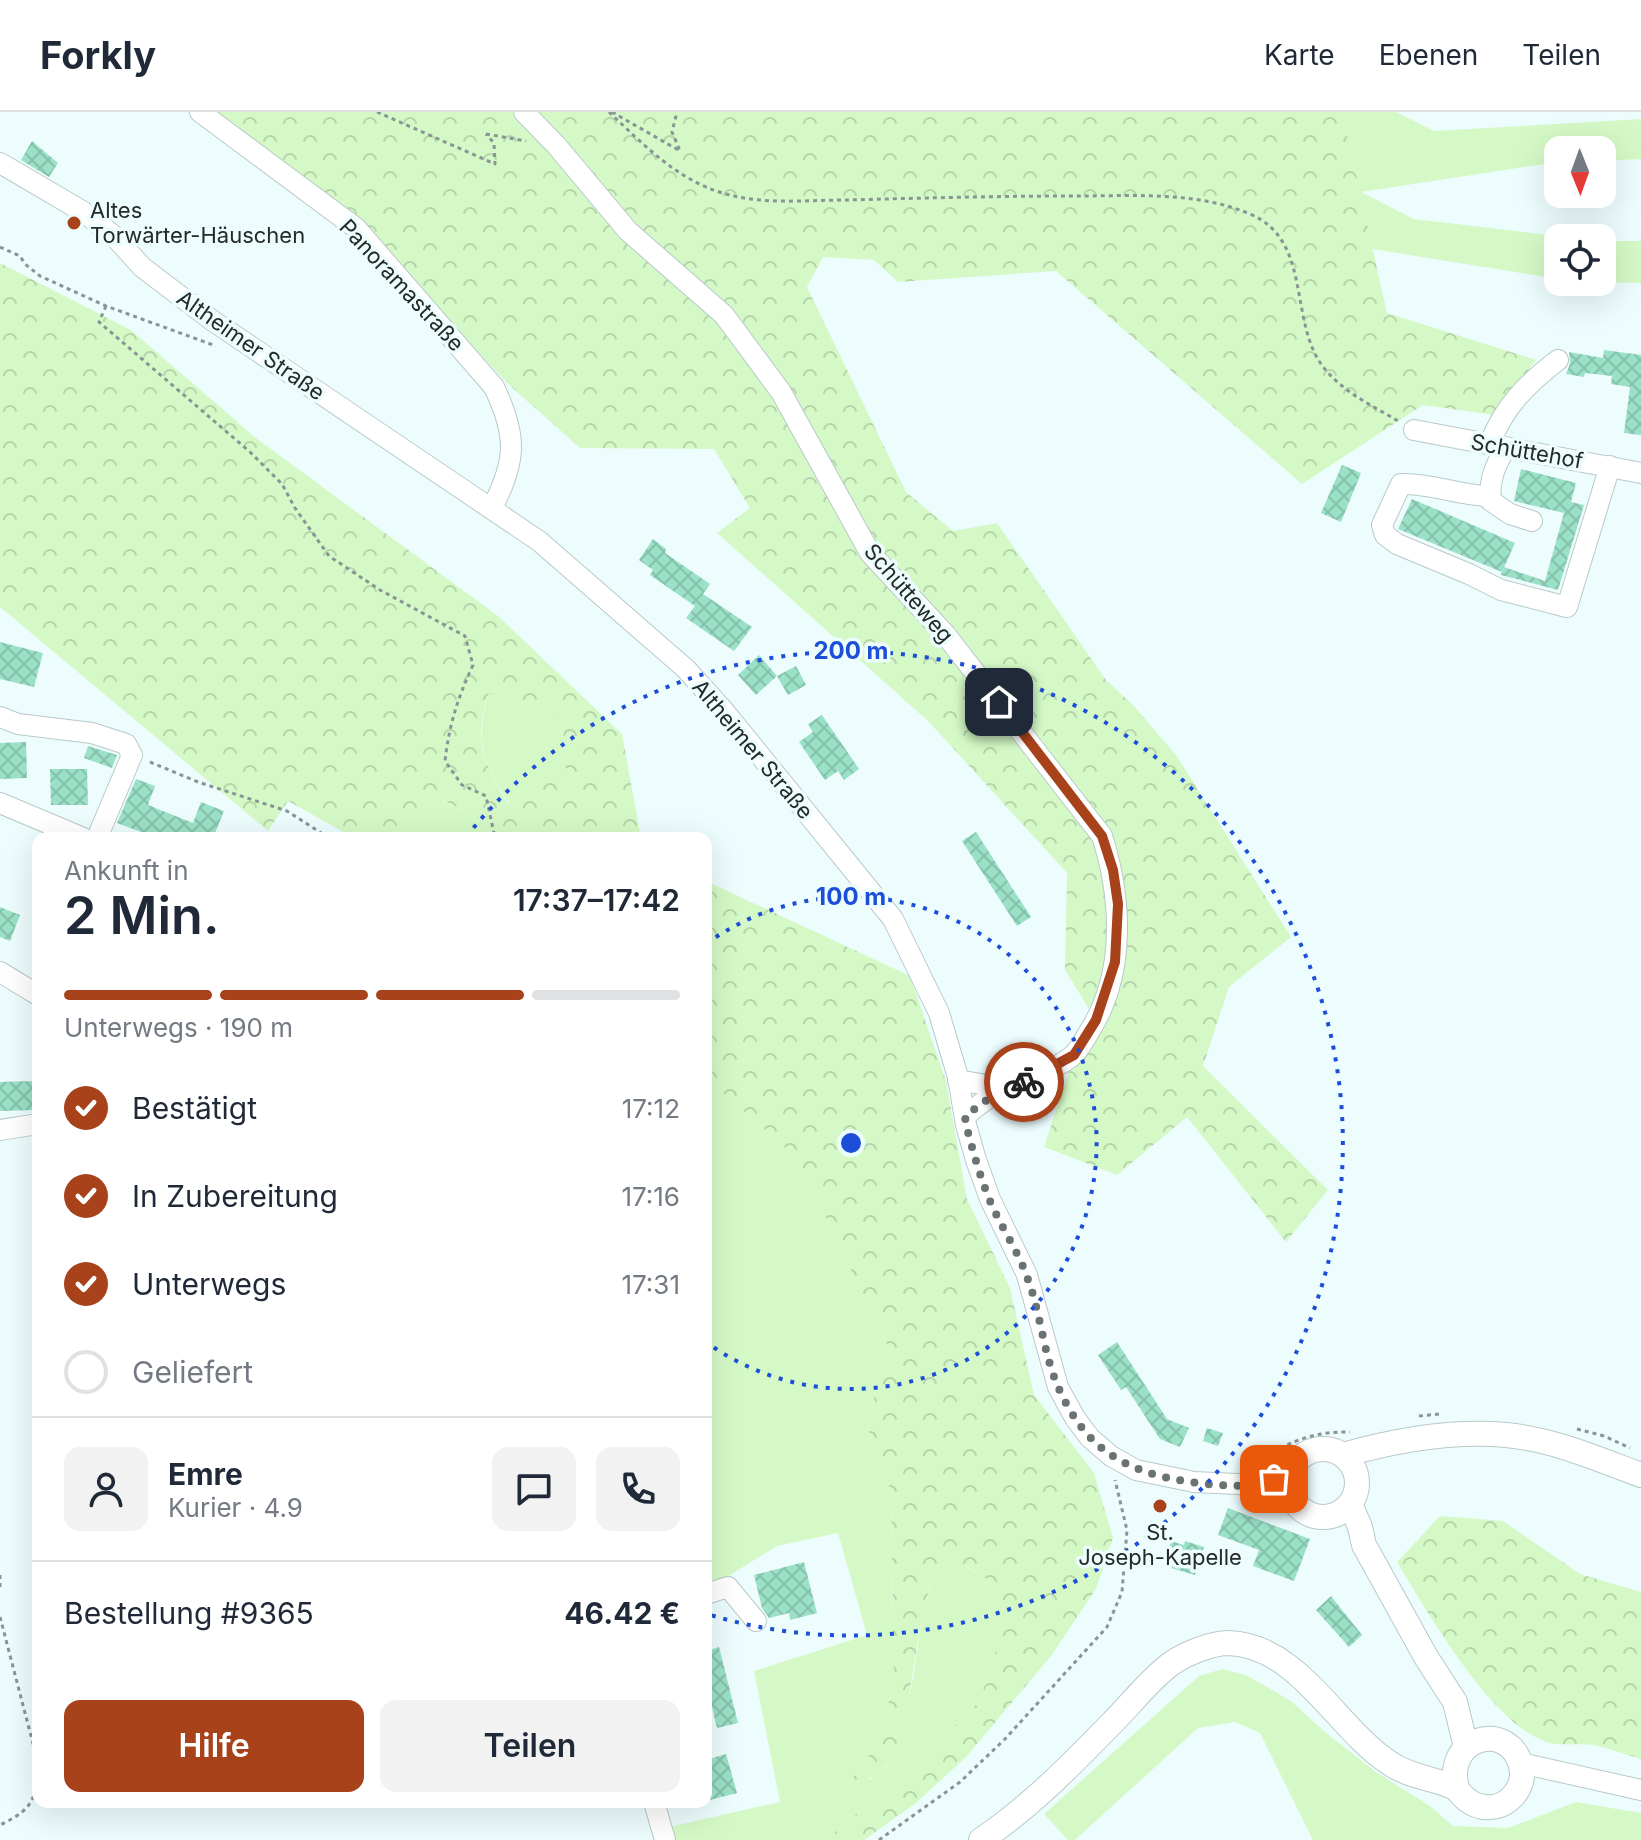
<!DOCTYPE html>
<html lang="de">
<head>
<meta charset="utf-8">
<style>
	body { margin:0; font-family:Inter,sans-serif; background:#f2f2f3; color:#1f2937; height:100vh; display:flex; flex-direction:column; font-size:30px; white-space:nowrap }
	* { box-sizing:border-box; margin:0 }
	p { font-size:26px; color:#747a83 }
	.icon { flex:none; width:44px; height:44px; fill:none; stroke:currentColor; stroke-width:2; stroke-linecap:round; stroke-linejoin:round }
	.map { position:relative; flex:1; overflow:hidden }
	.sheet { position:absolute; left:32px; top:720px; width:680px; height:976px; display:flex; flex-direction:column; background:#fff; border-radius:16px; box-shadow:0 8px 32px #0002 }
	.sheet>* { flex:none }
	.needle { width:52px; rotate:179deg }
	.controls { position:absolute; left:1544px; top:24px; display:grid; gap:16px }
	.controls a { display:grid; place-items:center; width:72px; height:72px; border-radius:16px; background:#fff; box-shadow:0 8px 32px #0002; font-size:40px }
	.pin { position:absolute; display:grid; place-items:center; width:68px; height:68px; color:#fff; margin:-34px; border-radius:16px; box-shadow:0 4px 12px #0006 }
	.courier { position:absolute; display:grid; place-items:center; width:80px; height:80px; margin:-40px; border:6px solid #a8421b; border-radius:50%; background:#fff; color:#222; box-shadow:0 2px 10px #0007 }
	.headline em { font-style:normal; font-weight:600 }
	.headline div { display:flex; flex-direction:column-reverse }
	.headline { display:flex; align-items:center; justify-content:space-between; height:136px; padding:0 32px }
	h1 { font-size:52px; font-weight:600; line-height:60px }
	.bar { display:grid; grid-template-columns:repeat(4,1fr); gap:12px 8px; align-content:center; height:96px; padding:0 32px }
	.bar i { height:10px; border-radius:6px; background:#e0e1e3 }
	.bar .on { background:#a8421b }
	.bar p { grid-column:span 4 }
	.line { display:flex; align-items:center; gap:20px; padding:0 32px; border-top:2px solid #e0e1e3 }
	.line div { flex:1 }
	.round { display:grid; place-items:center; flex:none; width:84px; height:84px; border-radius:16px; background:#f2f2f3 }
	ol { padding:0 32px; list-style:none }
	li { display:flex; align-items:center; gap:24px; height:88px }
	li p { margin-inline-start:auto }
	li .icon { padding:8px; border-radius:50%; background:#a8421b; color:#fff; stroke-width:4 }
	li:last-child { color:#747a83 }
	li i { width:44px; height:44px; border:4px solid #e0e1e3; border-radius:50% }
	.primary-button { display:flex; gap:16px; margin-top:auto; padding:16px 32px }
	.primary-button a { flex:1; height:92px; border-radius:16px; background:#a8421b; color:#fff; font-size:32px; font-weight:600; line-height:92px; text-align:center }
	.primary-button a+a { background:#f2f2f3; color:#1f2937 }
	header { display:flex; align-items:center; gap:48px; box-sizing:border-box; height:112px; padding:0 40px; background:#fff; border-bottom:2px solid #e0e1e3 }
	header strong { font-size:38px }
	nav { display:flex; gap:44px; margin-inline-start:auto; font-size:28px }
	.map>svg:first-child { display:block }
</style>
</head>
<body>
<header>
<strong>Forkly</strong>
<nav><a>Karte</a><a>Ebenen</a><a>Teilen</a></nav>
</header>
<div class="map">
<svg width="1641" height="1728" viewBox="0 0 1641 1728">
	<defs>
		<pattern id="forest-crowns" width="20" height="18" patternUnits="userSpaceOnUse" patternTransform="scale(2)"><rect width="20" height="18" fill="#d4f9c6"/><path d="M2 6a3 3 0 1 1 6 0M12 15a3 3 0 1 1 6 0" fill="none" stroke="#b6d5aa"/></pattern>
		<pattern id="building-cross-hatch" width="8" height="8" patternUnits="userSpaceOnUse" patternTransform="scale(2)"><rect width="8" height="8" fill="#9be1c7"/><path d="M0 0l8 8M0 8l8-8" fill="none" stroke="#85c1ab"/></pattern>
	</defs>
	<rect width="100%" height="100%" fill="#edfdfe"/>
	<g fill="#d4f9c6">
		<polygon points="1342,0 1396,0 1434,19 1641,7 1641,47 1602,49 1602,38 1558,38 1558,50 1361,80 1414,107 1574,126 1558,126 1558,167 1372,137"/>
		<polygon points="1602,129 1641,129 1641,171 1579,170 1602,170"/>
		<path d="M489,581L526,592L552,595C564,617 567,627 562,652L574,664L573,671L509,692C483,648 474,632 489,581Z"/>
		<polygon points="434,684 474,704 483,726 405,726 412,709"/>
		<polygon points="706,966 797,1046 887,1233 877,1264 869,1319 891,1379 894,1576 868,1646 852,1667 871,1667 886,1655 900,1619 913,1567 923,1497 937,1460 964,1453 988,1468 1003,1494 995,1543 979,1590 913,1656 825,1728 668,1728 665,1716 780,1690 754,1559 867,1523 838,1421 777,1434 719,1470 706,1474"/>
		<polygon points="1222,1557 1246,1563 1291,1589 1325,1620 1376,1660 1430,1694 1453,1714 1508,1716 1576,1690 1641,1701 1641,1728 1313,1728 1260,1621 1235,1610 1198,1616 1075,1728 1068,1728 1044,1702 1199,1564"/>
	</g>
	<g fill="url(#forest-crowns)" fill-rule="evenodd">
		<polygon points="215,0 1342,0 1387,201 1536,248 1494,303 1423,293 1302,372 1056,159 898,170 874,148 823,145 807,175 906,380 953,419 997,411 1106,568 1133,593 1176,643 1291,825 1229,875 1203,954 1328,1078 1286,1130 1187,1005 1117,1063 1044,1035 1074,943 1096,908 1065,858 1067,761 928,609 717,421 750,396 714,337 580,336 507,271 358,109"/>
		<path d="M0,151L131,218L256,326L498,504L622,622L641,726H483L474,704L435,684L412,709L405,726H354L288,689L268,719L0,495ZM489,581L526,592L552,595C564,618 567,627 562,652L574,664L573,671L537,665L521,687L508,692C484,650 472,629 489,581Z"/>
		<path d="M706,769L910,864L946,969L967,1087L1010,1176L1034,1283L1094,1361L1113,1426L1096,1477L1051,1544L966,1645L916,1691L864,1728H825L913,1656L979,1590L995,1543L1003,1494L988,1468L965,1453L937,1460C932,1473 925,1487 923,1501C915,1538 907,1629 884,1656C874,1668 865,1668 851,1668L868,1646L894,1576L891,1379L869,1319L877,1264L887,1233L797,1046L706,966Z"/>
		<path d="M1440,1404L1503,1409L1580,1462L1641,1480V1647C1626,1643 1609,1636 1593,1633C1579,1631 1564,1634 1550,1631C1494,1617 1426,1498 1397,1450Z"/>
	</g>
	<g fill="url(#building-cross-hatch)">
		<polygon points="32,29 58,51 49,65 21,48"/>
		<polygon points="1604,238 1641,243 1641,323 1624,321 1630,275 1611,272 1612,264 1585,261 1584,265 1566,262 1570,252 1569,240 1603,246"/>
		<polygon points="1342,353 1361,361 1341,410 1321,401"/>
		<polygon points="1521,357 1576,371 1571,390 1584,393 1558,478 1501,463 1504,455 1545,469 1564,401 1514,389"/>
		<polygon points="1412,387 1515,431 1502,460 1398,417"/>
		<polygon points="653,427 666,437 665,441 710,472 703,482 752,515 734,539 686,506 695,494 650,463 653,458 639,448"/>
		<polygon points="0,530 43,541 34,575 0,567"/>
		<polygon points="759,543 777,564 756,583 738,563"/>
		<polygon points="796,554 806,573 788,583 777,564"/>
		<polygon points="822,603 859,657 844,668 838,659 825,668 799,630 813,620 808,612"/>
		<polygon points="26,630 27,666 0,667 0,631"/>
		<polygon points="88,634 117,643 112,656 84,646"/>
		<polygon points="50,657 87,657 88,693 51,693"/>
		<polygon points="136,667 155,674 148,693 193,711 201,690 224,699 213,726 157,726 117,711"/>
		<polygon points="976,720 1031,805 1017,814 962,729"/>
		<polygon points="0,795 20,803 10,829 0,825"/>
		<polygon points="33,969 34,998 0,999 0,970"/>
		<polygon points="1117,1230 1167,1307 1189,1316 1180,1335 1160,1327 1126,1275 1121,1278 1098,1243"/>
		<polygon points="1207,1316 1223,1321 1218,1334 1203,1329"/>
		<polygon points="1228,1396 1310,1427 1294,1469 1253,1454 1259,1438 1218,1423"/>
		<polygon points="1171,1429 1184,1433 1185,1429 1204,1435 1195,1463 1164,1454"/>
		<polygon points="804,1450 817,1501 790,1508 789,1501 769,1506 762,1496 754,1463"/>
		<polygon points="1331,1484 1362,1523 1349,1535 1316,1498"/>
		<polygon points="719,1535 738,1611 717,1616 711,1591 706,1592 706,1539"/>
		<polygon points="726,1642 737,1681 706,1689 706,1648"/>
	</g>
	<g fill="none" stroke-linecap="round" stroke-linejoin="round">
		<g stroke="#b9c9ca" stroke-width="22">
			<g id="minor">
				<path d="M200,0L356,116L494,275C517,323 517,348 492,396"/>
				<path d="M524,0L556,33L628,119L724,203L781,280L870,441L945,522L1102,724C1122,787 1126,862 1089,920C1084,928 1079,939 1071,945C1051,960 1027,966 1005,976C991,982 977,995 965,1004"/>
				<polyline points="0,51 82,99 114,124 142,155 213,209 539,429 686,557 724,599 893,807 939,901 958,965 966,1013 976,1048 990,1087 1027,1163 1058,1275 1075,1306 1090,1326 1111,1344 1136,1358 1194,1370 1259,1373 1290,1383"/>
				<polyline points="1414,318 1641,361"/>
				<path d="M1490,332C1503,295 1528,271 1558,248"/>
				<path d="M1506,335C1496,352 1488,369 1491,389L1510,402L1532,409"/>
				<path d="M1490,384C1460,384 1432,371 1401,372L1382,413L1385,423L1397,432L1469,462L1501,478L1567,495L1610,354"/>
				<polyline points="0,605 18,612 92,621 126,632 132,643 97,726"/>
				<polyline points="0,691 83,726"/>
				<polyline points="0,860 38,883"/>
				<polyline points="958,968 1003,976"/>
				<polyline points="0,1018 38,1012"/>
				<polyline points="1259,1373 1290,1360"/>
				<polyline points="706,1482 728,1475 756,1509"/>
				<polyline points="1521,1651 1641,1678"/>
				<polyline points="654,1690 665,1728"/>
			</g>
		</g>
		<g stroke="#b9c9ca" stroke-width="26">
			<g id="major">
				<circle cx="1323" cy="1371" r="34"/>
				<path d="M1343,1343C1396,1328 1451,1318 1506,1323C1552,1327 1598,1347 1641,1363"/>
				<polyline points="1350,1392 1360,1415 1364,1433 1426,1545 1455,1590 1466,1635"/>
				<path d="M981,1728C1030,1695 1071,1653 1112,1611C1130,1593 1152,1565 1172,1551C1187,1541 1212,1531 1229,1531C1300,1534 1336,1617 1391,1652C1410,1665 1433,1666 1453,1675C1459,1678 1461,1683 1466,1687C1479,1698 1498,1698 1510,1687C1520,1678 1524,1666 1521,1654C1510,1608 1443,1624 1457,1676"/>
			</g>
		</g>
		<g stroke="#899495" stroke-width="3" stroke-dasharray="4 4" stroke-linecap="butt">
			<polyline points="377,0 495,52 494,31 486,22"/>
			<path d="M609,0C644,33 678,69 726,82C765,93 807,88 847,88C923,86 1000,84 1076,84C1133,84 1196,79 1250,102C1310,127 1290,202 1319,249C1338,278 1371,293 1400,310"/>
			<polyline points="612,0 680,39 672,20 677,0"/>
			<polyline points="486,22 526,29"/>
			<polyline points="0,135 20,144 25,152 40,164 106,194 216,234"/>
			<path d="M106,194L99,210L250,340L282,372L295,396L329,444L380,478L465,524L473,553C458,585 449,613 445,649L462,673L486,684L495,726"/>
			<polyline points="150,650 198,670 287,699 329,726"/>
			<polyline points="1419,1304 1440,1302"/>
			<polyline points="1577,1317 1604,1324 1630,1336"/>
			<path d="M1263,1351L1264,1346C1291,1328 1318,1319 1350,1320"/>
			<polyline points="0,1463 0,1478"/>
			<path d="M0,1505L36,1643C37,1683 38,1695 0,1713"/>
			<polyline points="879,1728 960,1670 1005,1627 1107,1515 1122,1480 1127,1418 1115,1368"/>
		</g>
		<use href="#minor" stroke="#fff" stroke-width="20"/>
		<use href="#major" stroke="#fff" stroke-width="24"/>
	</g>
	<g fill="none" stroke-linecap="round" stroke-linejoin="round">
		<path stroke="#6a7374" stroke-width="8" stroke-dasharray="0 14.4" d="M1024,970L1003,976L965,1004L966,1013C973,1039 980,1065 990,1089C1001,1115 1018,1139 1027,1165C1041,1201 1043,1242 1059,1277C1085,1335 1123,1359 1184,1369C1213,1373 1247,1378 1274,1367"/>
		<polyline stroke="#a8421b" stroke-width="10" points="999,590 1102,724 1113,758 1118,792 1115,850 1096,908 1074,943 1024,970"/>
	</g>
	<g fill="none" stroke="#1d4ed8" stroke-width="4" stroke-dasharray="4 8">
		<path d="M706 832A246 246 0 1 1 706 1230"/>
		<path d="M466 725A492 492 0 1 1 707 1502"/>
	</g>
	<g fill="#a8421b" stroke="#edfdfe" stroke-width="3">
		<circle cx="74" cy="111" r="8"/>
		<circle cx="1160" cy="1394" r="8"/>
	</g>
	<g text-anchor="middle" dominant-baseline="central" stroke-width="7" stroke-linejoin="round" paint-order="stroke">
		<g font-size="22" fill="#24292a" stroke="#edfdfe" text-anchor="start">
			<text x="90" y="98">Altes<tspan x="90" dy="25">Torwärter-Häuschen</tspan></text>
			<text x="1160" y="1420" text-anchor="middle">St.<tspan x="1160" dy="25">Joseph-Kapelle</tspan></text>
		</g>
		<g font-size="22" fill="#24292a" stroke="#edfdfe">
			<text transform="translate(402 173) rotate(47)">Panoramastraße</text>
			<text transform="translate(251 233) rotate(35)">Altheimer Straße</text>
			<text transform="translate(1527 339) rotate(10)">Schüttehof</text>
			<text transform="translate(909 481) rotate(49)">Schütteweg</text>
			<text transform="translate(753 637) rotate(50)">Altheimer Straße</text>
		</g>
	</g>
	<circle cx="851" cy="1031" r="12" fill="#1d4ed8" stroke="#edfdfe" stroke-width="4"/>
	<g font-size="24" text-anchor="middle" font-weight="bold" fill="#1d4ed8" stroke="#edfdfe" stroke-width="7" stroke-linejoin="round" paint-order="stroke">
		<text x="851" y="547">200 m</text>
		<text x="851" y="793">100 m</text>
	</g>
</svg>
<div class="controls">
<a><svg class="needle" viewBox="-14 -14 28 28"><path d="M0-13l5 13h-10z" fill="#e53935"/><path d="M0 13l5-13h-10z" fill="#747a83"/></svg></a>
<a><svg class="icon" aria-label="locate" viewBox="0 0 24 24"><circle cx="12" cy="12" r="6"/><path d="M12 2v4M12 18v4M2 12h4M18 12h4"/></svg></a>
</div>
<div class="pin" style="left:1274px;top:1367px;background:#ea580c"><svg class="icon" aria-label="bag" viewBox="0 0 24 24"><path d="M5 8h14l-1 12H6zM9 8a3 3 0 0 1 6 0"/></svg></div>
<div class="pin" style="left:999px;top:590px;background:#1f2937"><svg class="icon" aria-label="home" viewBox="0 0 24 24"><path d="M3 11l9-7 9 7M6 9v11h12V9"/></svg></div>
<div class="courier" style="left:1024px;top:970px"><svg class="icon" aria-label="bike" viewBox="0 0 24 24"><circle cx="6" cy="16" r="4"/><circle cx="18" cy="16" r="4"/><path d="M6 16l4-8h5l3 8M10 8l3 8H6M13 5h3"/></svg></div>
<section class="sheet">
<div class="headline"><div><h1>2 Min.</h1><p>Ankunft in</p></div><em>17:37–17:42</em></div>
<div class="bar"><i class="on"></i><i class="on"></i><i class="on"></i><i></i><p>Unterwegs · 190 m</p></div>
<ol>
<li><svg class="icon" aria-label="check" viewBox="0 0 24 24"><path d="M5 12l5 5 9-10"/></svg>Bestätigt<p>17:12</p></li>
<li><svg class="icon" aria-label="check" viewBox="0 0 24 24"><path d="M5 12l5 5 9-10"/></svg>In Zubereitung<p>17:16</p></li>
<li><svg class="icon" aria-label="check" viewBox="0 0 24 24"><path d="M5 12l5 5 9-10"/></svg>Unterwegs<p>17:31</p></li>
<li><i></i>Geliefert</li>
</ol>
<div class="line" style="height:144px"><a class="round"><svg class="icon" aria-label="person" viewBox="0 0 24 24"><circle cx="12" cy="8" r="4"/><path d="M4 21q1-7 8-7t8 7"/></svg></a><div><b>Emre</b><p>Kurier · 4.9</p></div><a class="round"><svg class="icon" aria-label="chat" viewBox="0 0 24 24"><path d="M4 5h16v11H9l-5 4z"/></svg></a><a class="round"><svg class="icon" aria-label="phone" viewBox="0 0 24 24"><path d="M5 4h4l2 5-3 2q2 4 5 5l2-3 5 2v4C11 20 4 13 5 4z"/></svg></a></div>
<div class="line" style="height:104px"><div>Bestellung #9365</div><b>46.42 €</b></div>
<div class="primary-button"><a>Hilfe</a><a>Teilen</a></div>
</section>
</div>
</body>
</html>
